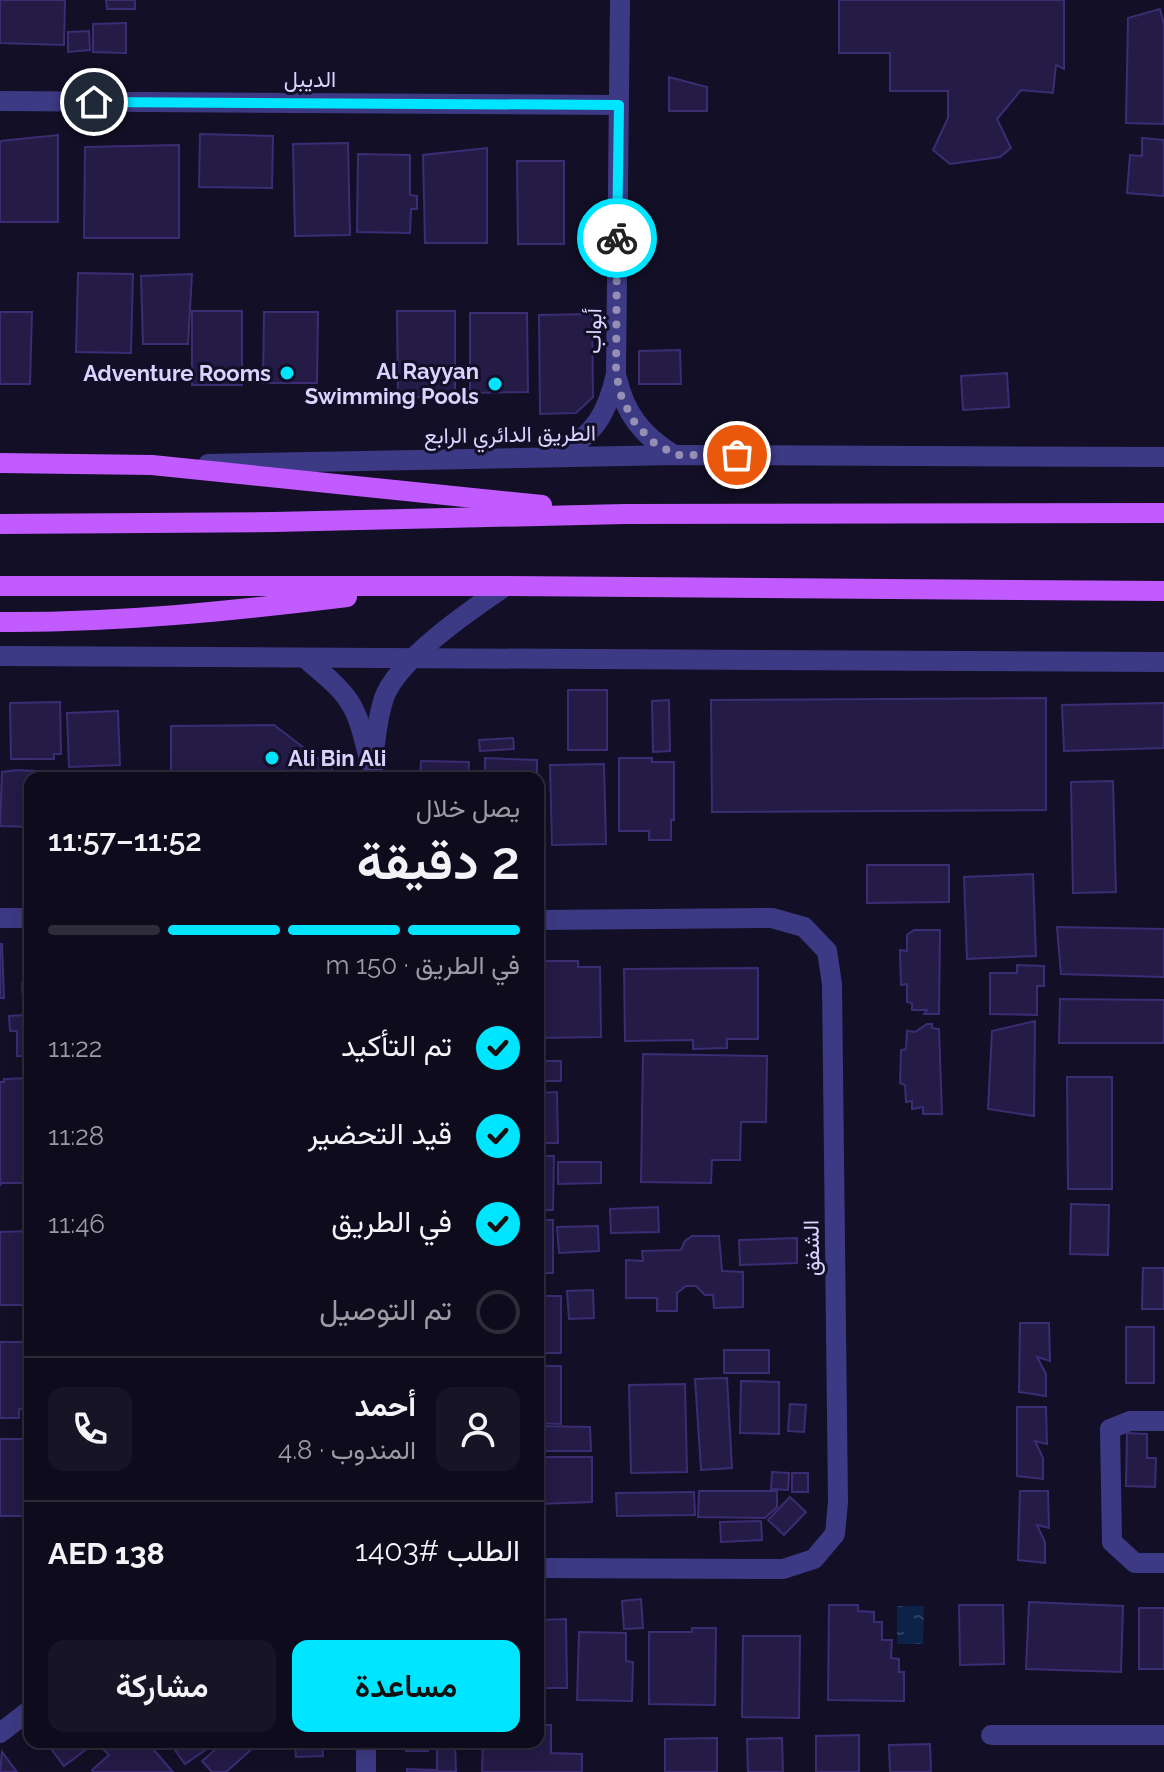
<!DOCTYPE html>
<html lang="ar">
<head>
<meta charset="utf-8">
<style>
	body { margin:0; font-family:Raleway,Vazirmatn,sans-serif; background:#171425; color:#f1f3f6; direction:rtl; height:100vh; display:flex; flex-direction:column; font-size:30px; white-space:nowrap }
	* { box-sizing:border-box; margin:0 }
	p { font-size:26px; color:#9b9ba3 }
	.icon { flex:none; width:44px; height:44px; fill:none; stroke:currentColor; stroke-width:2; stroke-linecap:round; stroke-linejoin:round }
	.map { position:relative; flex:1; overflow:hidden; direction:ltr }
	.details { position:absolute; left:24px; top:772px; width:520px; height:976px; display:flex; flex-direction:column; background:#0e0b1c; border-radius:16px; box-shadow:0 4px 20px #0003,0 0 0 2px #2e2b3b; direction:rtl }
	.details>* { flex:none }
	.pin { position:absolute; display:grid; place-items:center; width:68px; height:68px; color:#fff; margin:-34px; border:4px solid #fff; border-radius:50%; box-shadow:0 2px 8px #0007 }
	.courier { position:absolute; display:grid; place-items:center; width:80px; height:80px; margin:-40px; border:6px solid #00e5ff; border-radius:50%; background:#fff; color:#222; box-shadow:0 2px 10px #0007 }
	.summary em { font-style:normal; font-weight:600 }
	.summary div { display:flex; flex-direction:column-reverse }
	.summary { display:flex; align-items:center; justify-content:space-between; height:136px; padding:0 24px }
	h1 { font-size:52px; font-weight:600; line-height:60px }
	.bar { display:grid; grid-template-columns:repeat(4,1fr); gap:12px 8px; align-content:center; height:96px; padding:0 24px }
	.bar i { height:10px; border-radius:6px; background:#2e2b3b }
	.bar .active { background:#00e5ff }
	.bar p { grid-column:span 4 }
	.line { display:flex; align-items:center; gap:20px; padding:0 24px; border-top:2px solid #2e2b3b }
	.line div { flex:1 }
	.round { display:grid; place-items:center; flex:none; width:84px; height:84px; border-radius:16px; background:#171425 }
	ol { padding:0 24px; list-style:none }
	li { display:flex; align-items:center; gap:24px; height:88px }
	li p { margin-inline-start:auto }
	li .icon { padding:8px; border-radius:50%; background:#00e5ff; color:#111; stroke-width:4 }
	li:last-child { color:#9b9ba3 }
	li i { width:44px; height:44px; border:4px solid #2e2b3b; border-radius:50% }
	.action { display:flex; gap:16px; margin-top:auto; padding:16px 24px }
	.action a { flex:1; height:92px; border-radius:16px; background:#00e5ff; color:#111; font-size:32px; font-weight:600; line-height:92px; text-align:center }
	.action a+a { background:#171425; color:#f1f3f6 }
	.map>svg:first-child { display:block }
</style>
</head>
<body>
<div class="map">
<svg width="1164" height="1772" viewBox="0 0 1164 1772">
	<defs>
		<pattern id="water-ripples" width="26" height="14" patternUnits="userSpaceOnUse" patternTransform="scale(2)"><rect width="26" height="14" fill="#0c2248"/><path d="M2 4q2-2 4 0t4 0M15 11q2-2 4 0t4 0" fill="none" stroke="#2f4163"/></pattern>
	</defs>
	<rect width="100%" height="100%" fill="#130f26"/>
	<polygon fill="url(#water-ripples)" points="897,1606 924,1606 923,1644 897,1644"/>
	<g fill="#241b47" stroke="#3b2d73" stroke-width="2">
		<polygon points="0,0 65,0 64,45 0,43"/>
		<polygon points="106,0 135,0 135,9 107,9"/>
		<polygon points="839,0 1064,0 1064,69 1056,65 1053,93 1021,90 997,119 1011,148 1000,157 950,164 933,150 948,118 948,91 890,91 890,53 839,53"/>
		<polygon points="1160,9 1164,24 1164,124 1126,123 1128,18"/>
		<polygon points="126,23 126,53 93,52 93,24"/>
		<polygon points="89,31 90,50 68,52 68,32"/>
		<polygon points="669,77 707,87 707,111 669,111"/>
		<polygon points="200,134 273,136 272,188 199,187"/>
		<polygon points="58,135 58,222 0,222 0,141"/>
		<polygon points="1142,138 1164,140 1164,196 1127,193 1130,155 1142,156"/>
		<polygon points="348,143 350,235 295,236 293,144"/>
		<polygon points="179,145 179,238 84,238 85,147"/>
		<polygon points="487,148 487,243 425,243 423,155"/>
		<polygon points="358,154 410,155 410,195 417,196 417,209 411,209 410,233 357,232"/>
		<polygon points="517,161 564,161 564,244 518,244"/>
		<polygon points="78,273 133,274 131,353 76,352"/>
		<polygon points="192,274 188,344 143,344 141,276"/>
		<rect x="192" y="311" width="50" height="74"/>
		<polygon points="397,311 455,311 455,397 398,397"/>
		<polygon points="0,312 32,312 30,384 0,384"/>
		<polygon points="264,312 318,312 317,383 263,383"/>
		<polygon points="470,313 527,313 528,392 470,393"/>
		<polygon points="592,314 593,397 576,413 540,414 539,315"/>
		<polygon points="680,350 681,384 639,384 639,351"/>
		<polygon points="1007,373 1009,407 963,410 961,376"/>
		<rect x="568" y="690" width="39" height="60"/>
		<polygon points="1046,698 1046,810 712,812 711,700"/>
		<polygon points="669,700 670,751 653,752 652,701"/>
		<polygon points="60,702 61,754 54,754 54,759 11,759 10,703"/>
		<polygon points="1164,703 1164,748 1064,751 1062,705"/>
		<polygon points="118,711 120,765 69,767 67,713"/>
		<polygon points="274,725 332,769 332,778 171,778 171,726"/>
		<polygon points="513,738 514,749 480,751 479,740"/>
		<polygon points="485,758 537,760 537,778 485,778"/>
		<polygon points="619,758 652,758 652,762 674,762 674,820 671,820 671,840 649,840 649,831 619,831"/>
		<polygon points="421,761 469,762 468,778 420,778"/>
		<polygon points="604,764 606,844 552,845 550,765"/>
		<polygon points="17,770 53,772 53,778 30,778 30,827 0,826 2,772"/>
		<polygon points="115,772 115,778 95,778 95,773"/>
		<polygon points="1113,781 1116,892 1073,893 1071,782"/>
		<polygon points="867,865 949,865 949,902 867,903"/>
		<polygon points="1033,874 1036,956 967,959 964,877"/>
		<polygon points="1057,927 1164,929 1164,977 1061,974"/>
		<polygon points="914,930 940,930 939,1014 924,1014 927,1010 912,1010 912,1003 907,1002 907,984 901,985 900,950 907,951 907,935"/>
		<polygon points="0,944 2,944 4,998 0,998"/>
		<polygon points="538,961 578,961 578,967 600,967 601,1037 538,1038"/>
		<polygon points="1017,965 1044,966 1044,986 1037,986 1037,1015 990,1014 990,973 1017,973"/>
		<polygon points="758,968 758,1039 727,1039 727,1048 693,1049 693,1040 625,1041 624,969"/>
		<polygon points="30,983 30,1056 17,1056 17,1031 10,1031 9,1016 24,1015 22,984"/>
		<polygon points="1060,999 1164,1000 1164,1043 1059,1043"/>
		<polygon points="1035,1021 1034,1116 988,1109 992,1031"/>
		<polygon points="927,1024 932,1024 932,1028 939,1029 942,1114 923,1114 923,1107 912,1109 912,1101 906,1102 905,1085 900,1083 901,1050 906,1049 907,1031 915,1032"/>
		<polygon points="643,1054 767,1056 766,1122 741,1122 740,1160 712,1160 711,1183 641,1182"/>
		<rect x="540" y="1061" width="21" height="20"/>
		<polygon points="1067,1077 1112,1077 1112,1189 1068,1189"/>
		<polygon points="30,1078 30,1183 2,1183 0,1185 0,1082 4,1082 4,1079"/>
		<polygon points="557,1092 558,1143 538,1143 538,1093"/>
		<polygon points="538,1156 554,1156 553,1210 538,1210"/>
		<polygon points="558,1162 601,1162 601,1183 558,1184"/>
		<polygon points="1071,1204 1109,1205 1108,1255 1070,1254"/>
		<polygon points="658,1207 659,1232 611,1233 610,1209"/>
		<rect x="538" y="1220" width="15" height="53"/>
		<polygon points="598,1226 599,1251 559,1253 557,1227"/>
		<polygon points="30,1231 30,1305 0,1305 0,1232"/>
		<polygon points="692,1236 719,1236 722,1271 743,1272 743,1307 714,1308 713,1295 705,1295 696,1286 686,1286 677,1293 677,1311 657,1311 657,1298 626,1298 626,1260 643,1261 642,1251 681,1250 685,1241"/>
		<polygon points="797,1238 797,1263 740,1265 739,1240"/>
		<polygon points="1143,1268 1164,1268 1164,1309 1142,1309"/>
		<polygon points="593,1290 594,1318 569,1319 567,1291"/>
		<rect x="538" y="1296" width="23" height="57"/>
		<polygon points="1020,1323 1049,1323 1050,1361 1037,1357 1046,1374 1046,1396 1019,1392"/>
		<rect x="1126" y="1327" width="28" height="56"/>
		<polygon points="0,1342 30,1342 30,1409 19,1409 19,1418 0,1418"/>
		<rect x="724" y="1350" width="45" height="23"/>
		<polygon points="538,1366 561,1366 561,1424 538,1423"/>
		<polygon points="727,1378 732,1468 701,1470 695,1379"/>
		<polygon points="741,1381 779,1382 779,1434 740,1433"/>
		<polygon points="685,1384 687,1472 631,1473 629,1385"/>
		<polygon points="790,1404 806,1405 804,1432 788,1431"/>
		<polygon points="1017,1407 1046,1407 1047,1444 1035,1441 1043,1458 1043,1479 1017,1476"/>
		<polygon points="538,1426 590,1427 591,1451 538,1451"/>
		<polygon points="1127,1433 1147,1434 1147,1458 1156,1458 1155,1487 1126,1486"/>
		<polygon points="0,1439 30,1439 30,1506 27,1506 27,1516 0,1516"/>
		<polygon points="541,1457 592,1457 592,1502 538,1504"/>
		<polygon points="772,1472 789,1473 788,1490 771,1489"/>
		<rect x="792" y="1473" width="16" height="19"/>
		<polygon points="699,1491 777,1491 777,1507 765,1518 698,1517"/>
		<polygon points="1020,1491 1048,1491 1049,1528 1037,1525 1045,1542 1045,1563 1018,1560"/>
		<polygon points="694,1492 695,1515 617,1516 616,1493"/>
		<polygon points="790,1497 806,1512 784,1535 768,1520"/>
		<polygon points="761,1521 762,1540 721,1542 720,1522"/>
		<polygon points="641,1599 643,1628 624,1629 622,1601"/>
		<polygon points="1029,1602 1123,1606 1121,1672 1026,1669"/>
		<polygon points="829,1605 858,1605 858,1611 874,1612 874,1622 882,1622 882,1640 892,1640 891,1658 899,1659 899,1672 904,1672 904,1701 828,1700"/>
		<polygon points="959,1605 1003,1605 1004,1664 960,1665"/>
		<rect x="1139" y="1608" width="25" height="61"/>
		<polygon points="566,1619 567,1688 538,1688 538,1620"/>
		<polygon points="692,1628 716,1628 715,1705 649,1704 649,1632 692,1632"/>
		<polygon points="579,1632 626,1633 626,1661 633,1662 632,1701 577,1700"/>
		<polygon points="743,1636 800,1636 799,1718 742,1717"/>
		<polygon points="538,1725 551,1725 551,1753 582,1754 582,1772 482,1772 483,1742 538,1742"/>
		<polygon points="859,1735 859,1772 816,1772 816,1736"/>
		<polygon points="717,1738 717,1772 665,1772 665,1739"/>
		<polygon points="782,1738 783,1772 748,1772 747,1739"/>
		<polygon points="46,1742 96,1742 64,1766"/>
		<polygon points="105,1742 147,1742 173,1772 93,1772 92,1770 109,1755 100,1746"/>
		<polygon points="169,1742 217,1742 185,1764"/>
		<polygon points="224,1742 246,1742 252,1749 226,1772 212,1772 202,1761"/>
		<polygon points="295,1742 322,1742 323,1756 296,1757"/>
		<rect x="406" y="1742" width="22" height="9"/>
		<polygon points="437,1742 455,1742 456,1771 407,1772 407,1769 437,1770"/>
		<polygon points="930,1744 931,1772 890,1772 889,1745"/>
		<polygon points="2,1752 17,1772 0,1772"/>
	</g>
	<g fill="none" stroke-linecap="round" stroke-linejoin="round">
		<g stroke="#3d3a85" stroke-width="20">
			<polyline points="0,101 619,105"/>
			<path d="M617,378C625,414 643,436 674,455"/>
			<path d="M558,456C594,434 607,415 616,374L620,0"/>
			<polyline points="208,464 676,455 1164,457"/>
			<polyline points="0,656 1164,662"/>
			<path d="M306,659C351,697 356,702 369,760"/>
			<path d="M372,778C374,752 376,723 384,698C397,660 472,609 506,586"/>
			<polyline points="0,918 30,918"/>
			<polyline points="538,920 772,918 804,927 827,951 832,984 838,1502 835,1534 814,1559 783,1569 538,1568"/>
			<polyline points="1164,1421 1130,1421 1110,1429 1112,1542 1135,1563 1164,1563"/>
			<polyline points="0,1733 30,1710"/>
			<polyline points="991,1735 1164,1735"/>
			<polyline points="366,1772 366,1742"/>
		</g>
		<g stroke="#c25bff" stroke-width="20">
			<polyline points="0,463 152,465 542,505"/>
			<polyline points="0,524 274,522 625,514 1164,513"/>
			<polyline points="0,586 506,586 1164,591"/>
			<path d="M0,622C117,623 232,611 347,597"/>
		</g>
	</g>
	<g fill="none" stroke-linecap="round" stroke-linejoin="round">
		<polyline stroke="#948fb3" stroke-width="8" stroke-dasharray="0 14.4" points="617,238 616,374 622,399 635,423 653,442 676,455 737,455"/>
		<polyline stroke="#00e5ff" stroke-width="10" points="94,102 619,105 617,238"/>
	</g>
	<g fill="#00e5ff" stroke="#130f26" stroke-width="3">
		<circle cx="287" cy="373" r="8"/>
		<circle cx="495" cy="384" r="8"/>
		<circle cx="272" cy="758" r="8"/>
	</g>
	<g text-anchor="middle" dominant-baseline="central" stroke-width="6" stroke-linejoin="round" paint-order="stroke">
		<g font-size="22" fill="#d9d4ff" stroke="#130f26">
			<text x="310" y="79">الديبل</text>
			<text transform="translate(593 331) rotate(-89)">أبواب</text>
			<text transform="translate(510 434) rotate(-1)">الطريق الدائري الرابع</text>
			<text transform="translate(811 1248) rotate(-91)">الشفق</text>
		</g>
		<g font-size="22" font-weight="bold" fill="#d9d4ff" stroke="#130f26" text-anchor="end">
			<text x="479" y="371">Al Rayyan<tspan x="479" dy="25">Swimming Pools</tspan></text>
			<text x="271" y="373">Adventure Rooms</text>
			<text x="288" y="758" text-anchor="start">Ali Bin Ali</text>
		</g>
	</g>
</svg>
<div class="pin" style="left:737px;top:455px;background:#ea580c"><svg class="icon" aria-label="bag" viewBox="0 0 24 24"><path d="M5 8h14l-1 12H6zM9 8a3 3 0 0 1 6 0"/></svg></div>
<div class="pin" style="left:94px;top:102px;background:#1f2937"><svg class="icon" aria-label="home" viewBox="0 0 24 24"><path d="M3 11l9-7 9 7M6 9v11h12V9"/></svg></div>
<div class="courier" style="left:617px;top:238px"><svg class="icon" aria-label="bike" viewBox="0 0 24 24"><circle cx="6" cy="16" r="4"/><circle cx="18" cy="16" r="4"/><path d="M6 16l4-8h5l3 8M10 8l3 8H6M13 5h3"/></svg></div>
<section class="details">
<div class="summary"><div><h1>2 دقيقة</h1><p>يصل خلال</p></div><em>11:52–11:57</em></div>
<div class="bar"><i class="active"></i><i class="active"></i><i class="active"></i><i></i><p>في الطريق · 150 m</p></div>
<ol>
<li><svg class="icon" aria-label="check" viewBox="0 0 24 24"><path d="M5 12l5 5 9-10"/></svg>تم التأكيد<p>11:22</p></li>
<li><svg class="icon" aria-label="check" viewBox="0 0 24 24"><path d="M5 12l5 5 9-10"/></svg>قيد التحضير<p>11:28</p></li>
<li><svg class="icon" aria-label="check" viewBox="0 0 24 24"><path d="M5 12l5 5 9-10"/></svg>في الطريق<p>11:46</p></li>
<li><i></i>تم التوصيل</li>
</ol>
<div class="line" style="height:144px"><a class="round"><svg class="icon" aria-label="person" viewBox="0 0 24 24"><circle cx="12" cy="8" r="4"/><path d="M4 21q1-7 8-7t8 7"/></svg></a><div><b>أحمد</b><p>المندوب · 4.8</p></div><a class="round"><svg class="icon" aria-label="phone" viewBox="0 0 24 24"><path d="M5 4h4l2 5-3 2q2 4 5 5l2-3 5 2v4C11 20 4 13 5 4z"/></svg></a></div>
<div class="line" style="height:104px"><div>الطلب #1403</div><b>AED 138</b></div>
<div class="action"><a>مساعدة</a><a>مشاركة</a></div>
</section>
</div>
</body>
</html>
